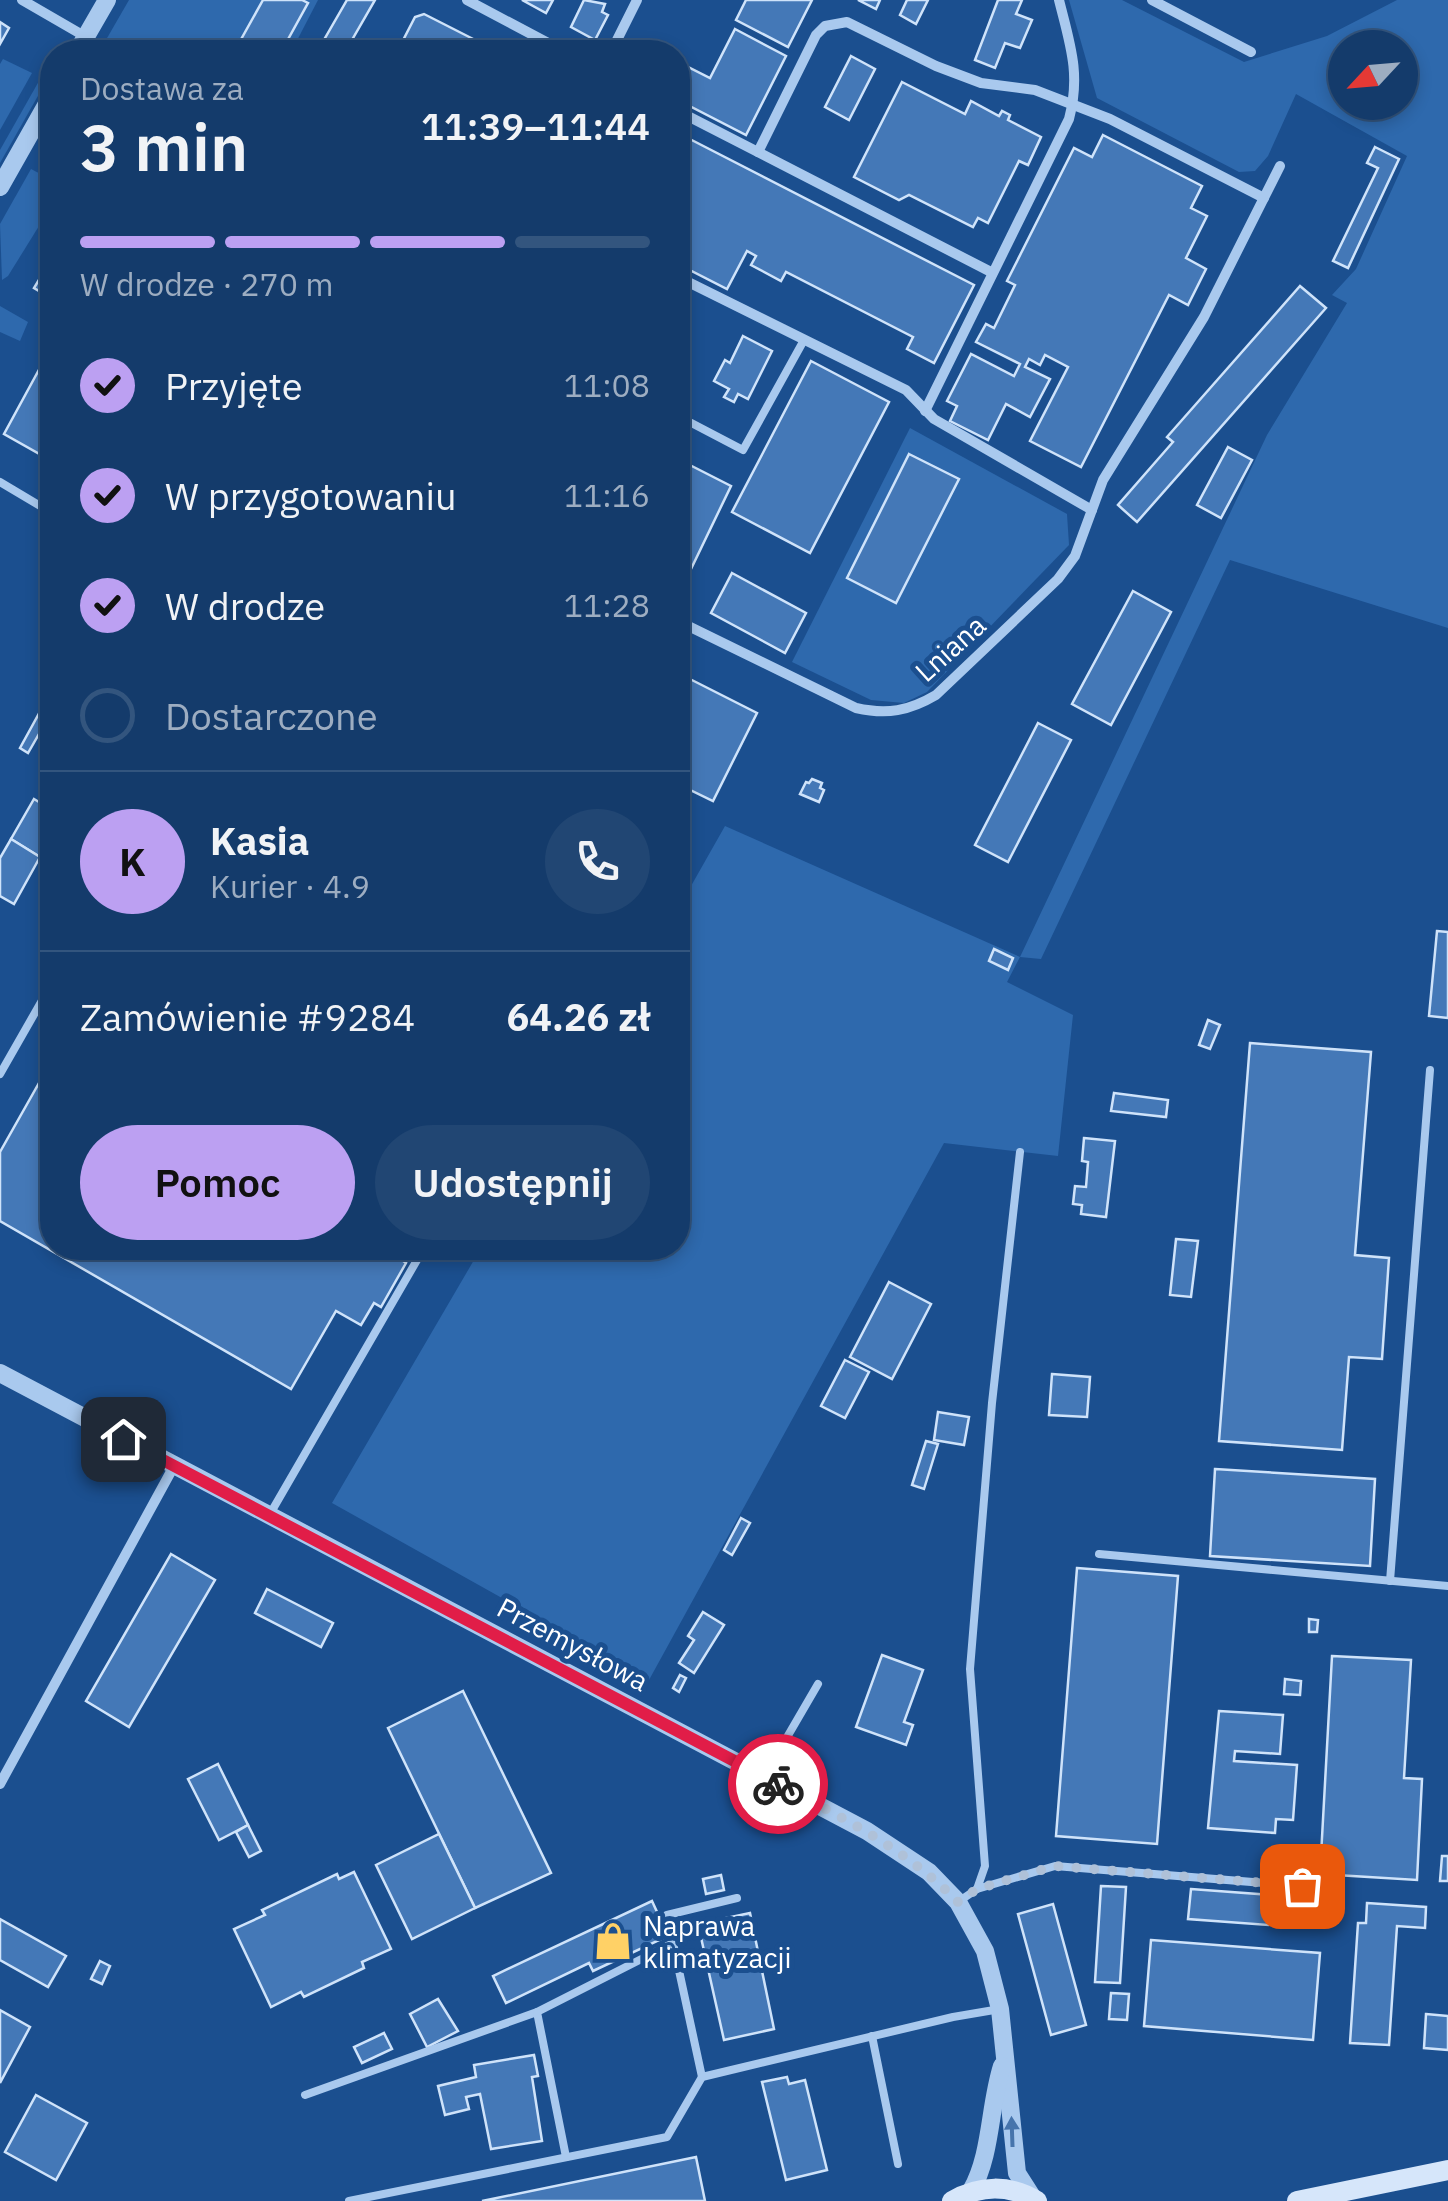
<!DOCTYPE html>
<html lang="pl">
<head>
<meta charset="utf-8">
<style>
	body { margin:0; font-family:"IBM Plex Sans",sans-serif; background:#214673; color:#f1f3f6; height:100vh; display:flex; flex-direction:column; font-size:38px; white-space:nowrap }
	* { box-sizing:border-box; margin:0 }
	p { font-size:32px; color:#9dadc1 }
	.icon { flex:none; width:55px; height:55px; fill:none; stroke:currentColor; stroke-width:2; stroke-linecap:round; stroke-linejoin:round }
	.map { position:relative; flex:1; overflow:hidden }
	.panel { position:absolute; left:40px; top:40px; width:650px; height:1220px; display:flex; flex-direction:column; background:#143b6b; border-radius:40px; box-shadow:0 5px 15px #0003,0 0 0 2px #33557e }
	.panel>* { flex:none }
	.needle { width:65px; rotate:244deg }
	.controls { position:absolute; left:1328px; top:30px; display:grid; gap:20px }
	.controls a { display:grid; place-items:center; width:90px; height:90px; border-radius:50%; background:#143b6b; box-shadow:0 5px 15px #0003,0 0 0 2px #33557e; font-size:50px }
	.pin { position:absolute; display:grid; place-items:center; width:85px; height:85px; color:#fff; margin:-42px; border-radius:20px; box-shadow:0 5px 15px #0006 }
	.courier { position:absolute; display:grid; place-items:center; width:100px; height:100px; margin:-50px; border:8px solid #e11d48; border-radius:50%; background:#fff; color:#222; box-shadow:0 2px 12px #0007 }
	.summary em { font-style:normal; font-weight:600 }
	.summary div { display:flex; flex-direction:column-reverse }
	.summary { display:flex; align-items:center; justify-content:space-between; height:170px; padding:0 40px }
	h1 { font-size:65px; font-weight:600; line-height:75px }
	.bar { display:grid; grid-template-columns:repeat(4,1fr); gap:15px 10px; align-content:center; height:120px; padding:0 40px }
	.bar i { height:12px; border-radius:8px; background:#33557e }
	.bar .current { background:#bca0f2 }
	.bar p { grid-column:span 4 }
	.line { display:flex; align-items:center; gap:25px; padding:0 40px; border-top:2px solid #33557e }
	.line div { flex:1 }
	.round { display:grid; place-items:center; flex:none; width:105px; height:105px; border-radius:52px; background:#214673 }
	ol { padding:0 40px; list-style:none }
	li { display:flex; align-items:center; gap:30px; height:110px }
	li p { margin-inline-start:auto }
	li .icon { padding:10px; border-radius:50%; background:#bca0f2; color:#111; stroke-width:4 }
	li:last-child { color:#9dadc1 }
	li i { width:55px; height:55px; border:5px solid #33557e; border-radius:50% }
	.action { display:flex; gap:20px; margin-top:auto; padding:20px 40px }
	.action a { flex:1; height:115px; border-radius:60px; background:#bca0f2; color:#111; font-size:40px; font-weight:600; line-height:115px; text-align:center }
	.action a+a { background:#214673; color:#f1f3f6 }
	.map>svg:first-child { display:block }
</style>
</head>
<body>
<div class="map">
<svg width="1448" height="2201" viewBox="0 0 1448 2201">
	<rect width="100%" height="100%" fill="#1b4f8f"/>
	<g fill="#2e69ad" fill-rule="evenodd">
		<polygon points="129,0 318,0 291,52 99,52"/>
		<path d="M1069,0H1122L1244,62L1327,36L1397,0H1448V628L1230,560L1041,959L1020,957L1007,982L1073,1015L1058,1156L944,1143L649,1680L332,1503L481,1248H678V909L725,826L1020,957L1267,435L1347,303L1332,295L1356,269L1407,156L1296,94L1268,156L1255,171L1239,172L1097,98ZM1345,48H1400V102H1345Z"/>
		<polygon points="52,58 52,71 0,163 0,150"/>
		<polygon points="3,59 32,73 0,130 0,64"/>
		<polygon points="31,169 52,180 52,205 8,276 2,280 0,224"/>
		<polygon points="0,306 28,322 20,341 0,332"/>
		<polygon points="910,428 1067,514 1069,545 927,692 904,703 871,700 792,662"/>
	</g>
	<g fill="#4478b7" stroke="#cfe3fa" stroke-width="2.5">
		<polygon points="263,0 302,0 308,3 281,52 234,52"/>
		<polygon points="347,0 375,0 345,52 317,52"/>
		<polygon points="522,0 553,0 546,13"/>
		<polygon points="584,0 605,4 602,12 608,15 595,40 571,27"/>
		<polygon points="746,0 812,0 788,47 736,20"/>
		<polygon points="858,0 880,0 876,9"/>
		<polygon points="907,0 928,0 916,24 900,15"/>
		<polygon points="998,0 1022,0 1016,14 1032,20 1020,48 1005,43 995,68 975,60"/>
		<polygon points="424,14 479,42 474,52 397,52 415,17"/>
		<polygon points="0,22 9,28 0,44"/>
		<polygon points="735,29 786,56 746,135 678,100 678,79 684,65 710,78"/>
		<polygon points="851,56 875,69 849,120 825,107"/>
		<polygon points="902,82 965,114 971,101 999,116 1002,111 1010,115 1008,120 1041,137 1028,165 1019,161 988,223 978,218 973,227 909,195 899,200 854,177"/>
		<polygon points="678,133 974,285 934,363 907,349 913,337 786,272 781,281 751,265 756,256 747,251 727,289 678,264"/>
		<polygon points="1103,135 1202,186 1191,208 1207,216 1186,258 1206,269 1188,305 1169,295 1081,467 1030,441 1068,367 1045,355 1040,365 1029,359 1025,367 1050,379 1030,417 1006,404 988,440 950,421 957,406 947,401 971,354 1014,376 1020,364 976,342 986,324 994,328 1015,285 1007,281 1074,148 1092,157"/>
		<polygon points="1375,147 1399,159 1348,268 1333,261 1378,168 1367,163"/>
		<polygon points="52,258 52,291 49,297 34,288"/>
		<polygon points="1300,286 1326,308 1137,522 1118,505 1173,442 1167,437"/>
		<polygon points="678,304 688,309 678,330"/>
		<polygon points="743,336 772,351 748,399 738,394 734,402 724,397 729,389 714,381 725,360 730,363"/>
		<polygon points="811,361 889,402 810,553 732,512"/>
		<polygon points="41,366 52,373 52,461 4,434"/>
		<polygon points="1228,447 1252,460 1221,518 1197,505"/>
		<polygon points="909,454 959,479 896,603 847,578"/>
		<polygon points="678,459 731,486 678,596"/>
		<polygon points="732,573 806,613 785,653 711,613"/>
		<polygon points="1133,591 1171,612 1111,725 1072,704"/>
		<polygon points="678,673 757,713 713,801 678,784"/>
		<polygon points="42,708 51,713 28,753 20,748"/>
		<polygon points="1038,723 1071,740 1008,862 975,845"/>
		<polygon points="812,779 822,783 820,788 824,790 819,802 800,794 806,782 809,783"/>
		<polygon points="34,799 52,810 52,835 40,857 11,839"/>
		<polygon points="11,839 40,857 14,904 0,896 0,858"/>
		<polygon points="1437,931 1448,932 1448,1018 1429,1016"/>
		<polygon points="994,949 1013,958 1008,970 989,961"/>
		<polygon points="1208,1020 1220,1025 1210,1049 1199,1045"/>
		<polygon points="1250,1043 1371,1052 1355,1255 1389,1258 1382,1359 1349,1357 1342,1450 1219,1441"/>
		<polygon points="52,1060 52,1248 411,1248 403,1261 406,1263 381,1307 374,1303 361,1325 336,1311 291,1389 0,1221 0,1152"/>
		<polygon points="1114,1093 1168,1100 1166,1117 1111,1111"/>
		<polygon points="1084,1138 1115,1141 1106,1217 1081,1214 1082,1205 1073,1204 1075,1186 1086,1187 1088,1162 1082,1161"/>
		<polygon points="1176,1239 1198,1241 1191,1297 1170,1295"/>
		<polygon points="889,1282 931,1304 892,1379 850,1357"/>
		<polygon points="845,1360 869,1372 845,1418 821,1406"/>
		<polygon points="1052,1374 1090,1377 1087,1417 1049,1415"/>
		<polygon points="938,1412 969,1417 964,1445 934,1440"/>
		<polygon points="926,1441 938,1444 924,1489 912,1485"/>
		<polygon points="1215,1469 1375,1479 1370,1566 1210,1556"/>
		<polygon points="741,1518 750,1523 732,1555 724,1550"/>
		<polygon points="171,1554 215,1580 129,1727 86,1701"/>
		<polygon points="1077,1568 1178,1576 1157,1844 1056,1836"/>
		<polygon points="267,1589 333,1623 321,1647 255,1613"/>
		<polygon points="703,1612 724,1625 694,1673 679,1663 694,1640 688,1636"/>
		<polygon points="1309,1619 1318,1620 1317,1632 1309,1632"/>
		<polygon points="882,1655 923,1670 904,1722 913,1725 906,1745 856,1727"/>
		<polygon points="1332,1656 1411,1660 1404,1778 1422,1779 1417,1880 1320,1874"/>
		<polygon points="680,1675 686,1678 679,1692 673,1688"/>
		<polygon points="1285,1679 1301,1681 1300,1695 1284,1694"/>
		<polygon points="463,1691 551,1873 475,1908 388,1728"/>
		<polygon points="1219,1711 1283,1715 1280,1754 1235,1751 1234,1761 1297,1765 1293,1820 1276,1819 1275,1833 1208,1828"/>
		<polygon points="218,1764 248,1825 219,1840 188,1779"/>
		<polygon points="248,1825 261,1851 249,1857 236,1832"/>
		<polygon points="439,1834 475,1908 412,1939 376,1865"/>
		<polygon points="1442,1856 1448,1856 1448,1881 1440,1881"/>
		<polygon points="354,1872 391,1949 362,1962 364,1968 304,1997 301,1992 271,2007 234,1929 265,1915 262,1910 337,1874 339,1879"/>
		<polygon points="721,1875 724,1890 706,1894 703,1879"/>
		<polygon points="1101,1886 1126,1887 1120,1983 1095,1982"/>
		<polygon points="1191,1889 1271,1895 1268,1925 1188,1919"/>
		<polygon points="652,1901 668,1936 593,1971 589,1963 506,2003 493,1976"/>
		<polygon points="1367,1903 1426,1907 1425,1928 1397,1926 1389,2045 1350,2043 1358,1923 1366,1923"/>
		<polygon points="1053,1904 1086,2025 1051,2035 1018,1914"/>
		<polygon points="750,1913 774,2029 724,2040 698,1924"/>
		<polygon points="0,1919 66,1956 48,1987 0,1960"/>
		<polygon points="1151,1940 1320,1953 1313,2040 1144,2026"/>
		<polygon points="100,1961 110,1966 102,1984 91,1979"/>
		<polygon points="1111,1993 1129,1994 1127,2020 1109,2019"/>
		<polygon points="438,1999 458,2031 427,2047 410,2014"/>
		<polygon points="0,2010 30,2027 0,2083"/>
		<polygon points="1426,2014 1448,2016 1448,2050 1424,2048"/>
		<polygon points="384,2033 392,2049 362,2063 354,2047"/>
		<polygon points="534,2055 538,2076 532,2077 542,2141 491,2149 480,2094 466,2097 469,2109 445,2115 438,2086 476,2077 474,2065"/>
		<polygon points="787,2077 789,2084 805,2080 827,2170 786,2180 762,2082"/>
		<polygon points="36,2095 87,2123 56,2180 5,2152"/>
		<polygon points="696,2157 705,2201 482,2201"/>
	</g>
	<g fill="none" stroke-linecap="round" stroke-linejoin="round">
		<g stroke="#a9c9ee" stroke-width="8">
			<polyline points="678,416 743,450 804,340"/>
			<polyline points="0,482 52,513"/>
			<polyline points="0,1074 52,983"/>
			<polyline points="270,1514 424,1248"/>
			<polyline points="1099,1554 1448,1586"/>
			<polyline points="1390,1581 1430,1070"/>
			<polyline points="765,1775 818,1684"/>
			<polyline points="977,1889 1055,1866 1338,1889"/>
			<polyline points="958,1902 977,1889 985,1866 970,1669 992,1403 1020,1152"/>
			<polyline points="872,2036 898,2164"/>
			<polyline points="702,2077 667,1915 737,1898"/>
			<polyline points="305,2095 537,2012"/>
			<polyline points="566,2157 537,2012 673,1943"/>
			<polyline points="349,2201 667,2137 702,2077 953,2017 1000,2009"/>
		</g>
		<g stroke="#a9c9ee" stroke-width="10">
			<polyline points="22,0 86,37"/>
			<polyline points="467,0 565,52"/>
			<polyline points="1152,0 1251,52"/>
			<polyline points="611,52 637,0"/>
			<polyline points="678,111 991,272"/>
			<polyline points="758,152 816,35 825,26 847,22 936,66 981,83 1035,90 1110,119 1264,198"/>
			<polyline points="678,277 906,390 934,419 1092,510"/>
			<path d="M925,411L1069,119C1081,74 1070,44 1059,0"/>
			<path d="M678,621L856,708C887,715 909,711 936,695L1058,579L1075,556L1103,480L1204,317L1280,166"/>
			<polyline points="0,1784 174,1466"/>
		</g>
		<g stroke="#a9c9ee" stroke-width="18">
			<polyline points="77,52 107,0"/>
			<polyline points="0,187 52,95"/>
			<polyline points="0,1373 867,1831 929,1872 958,1902 985,1951 1000,2009 1017,2173 1033,2198"/>
			<path d="M971,2191C992,2154 989,2107 1002,2066"/>
		</g>
		<g stroke="#d6e6fa" stroke-width="20">
			<path d="M952,2201C979,2185 1010,2184 1037,2201"/>
			<polyline points="1297,2201 1448,2170"/>
		</g>
	</g>
	<defs><path id="oneway-solid" d="M-6-.8H1V-3.2L6.5 0L1 3.2V.8H-6Z" transform="scale(2.5)"/></defs>
	<use fill="#4674ac" href="#oneway-solid" transform="translate(1012 2132) rotate(-92)"/>
	<g fill="none" stroke-linecap="round" stroke-linejoin="round">
		<path stroke="#afc1d8" stroke-width="10" stroke-dasharray="0 18" d="M778,1784C843,1818 906,1849 958,1902L977,1889L1055,1866L1302,1886"/>
		<polyline stroke="#e11d48" stroke-width="12" points="123,1439 778,1784"/>
	</g>
	<defs>
		<g id="shop-bare" transform="scale(3)"><path d="M-5-2.5h2.3a2.7 3.5 0 0 1 5.4 0H5L5.5 6h-11ZM-1.5-2.5h3a1.5 2.3 0 0 0-3 0Z" fill="#ffd166" stroke="#1b4f8f" stroke-width="2.5" paint-order="stroke"/></g>
	</defs>
	<g fill-rule="evenodd">
		<use href="#shop-bare" x="613" y="1941"/>
	</g>
	<g text-anchor="middle" dominant-baseline="central" stroke-width="10" stroke-linejoin="round" paint-order="stroke">
		<g font-size="28" fill="#fff" stroke="#1b4f8f">
			<text transform="translate(950 648) rotate(-42)">Lniana</text>
			<text transform="translate(573 1644) rotate(28)">Przemysłowa</text>
		</g>
		<g font-size="28" fill="#fff" stroke="#1b4f8f" text-anchor="start">
			<text x="643" y="1925">Naprawa<tspan x="643" dy="32">klimatyzacji</tspan></text>
		</g>
	</g>
</svg>
<div class="controls">
<a><svg class="needle" viewBox="-14 -14 28 28"><path d="M0-13l5 13h-10z" fill="#e53935"/><path d="M0 13l5-13h-10z" fill="#9dadc1"/></svg></a>
</div>
<div class="pin" style="left:1302px;top:1886px;background:#ea580c"><svg class="icon" aria-label="bag" viewBox="0 0 24 24"><path d="M5 8h14l-1 12H6zM9 8a3 3 0 0 1 6 0"/></svg></div>
<div class="pin" style="left:123px;top:1439px;background:#1f2937"><svg class="icon" aria-label="home" viewBox="0 0 24 24"><path d="M3 11l9-7 9 7M6 9v11h12V9"/></svg></div>
<div class="courier" style="left:778px;top:1784px"><svg class="icon" aria-label="bike" viewBox="0 0 24 24"><circle cx="6" cy="16" r="4"/><circle cx="18" cy="16" r="4"/><path d="M6 16l4-8h5l3 8M10 8l3 8H6M13 5h3"/></svg></div>
<section class="panel">
<div class="summary"><div><h1>3 min</h1><p>Dostawa za</p></div><em>11:39–11:44</em></div>
<div class="bar"><i class="current"></i><i class="current"></i><i class="current"></i><i></i><p>W drodze · 270 m</p></div>
<ol>
<li><svg class="icon" aria-label="check" viewBox="0 0 24 24"><path d="M5 12l5 5 9-10"/></svg>Przyjęte<p>11:08</p></li>
<li><svg class="icon" aria-label="check" viewBox="0 0 24 24"><path d="M5 12l5 5 9-10"/></svg>W przygotowaniu<p>11:16</p></li>
<li><svg class="icon" aria-label="check" viewBox="0 0 24 24"><path d="M5 12l5 5 9-10"/></svg>W drodze<p>11:28</p></li>
<li><i></i>Dostarczone</li>
</ol>
<div class="line" style="height:180px"><b class="round" style="background:#bca0f2;color:#111">K</b><div><b>Kasia</b><p>Kurier · 4.9</p></div><a class="round"><svg class="icon" aria-label="phone" viewBox="0 0 24 24"><path d="M5 4h4l2 5-3 2q2 4 5 5l2-3 5 2v4C11 20 4 13 5 4z"/></svg></a></div>
<div class="line" style="height:130px"><div>Zamówienie #9284</div><b>64.26 zł</b></div>
<div class="action"><a>Pomoc</a><a>Udostępnij</a></div>
</section>
</div>
</body>
</html>
